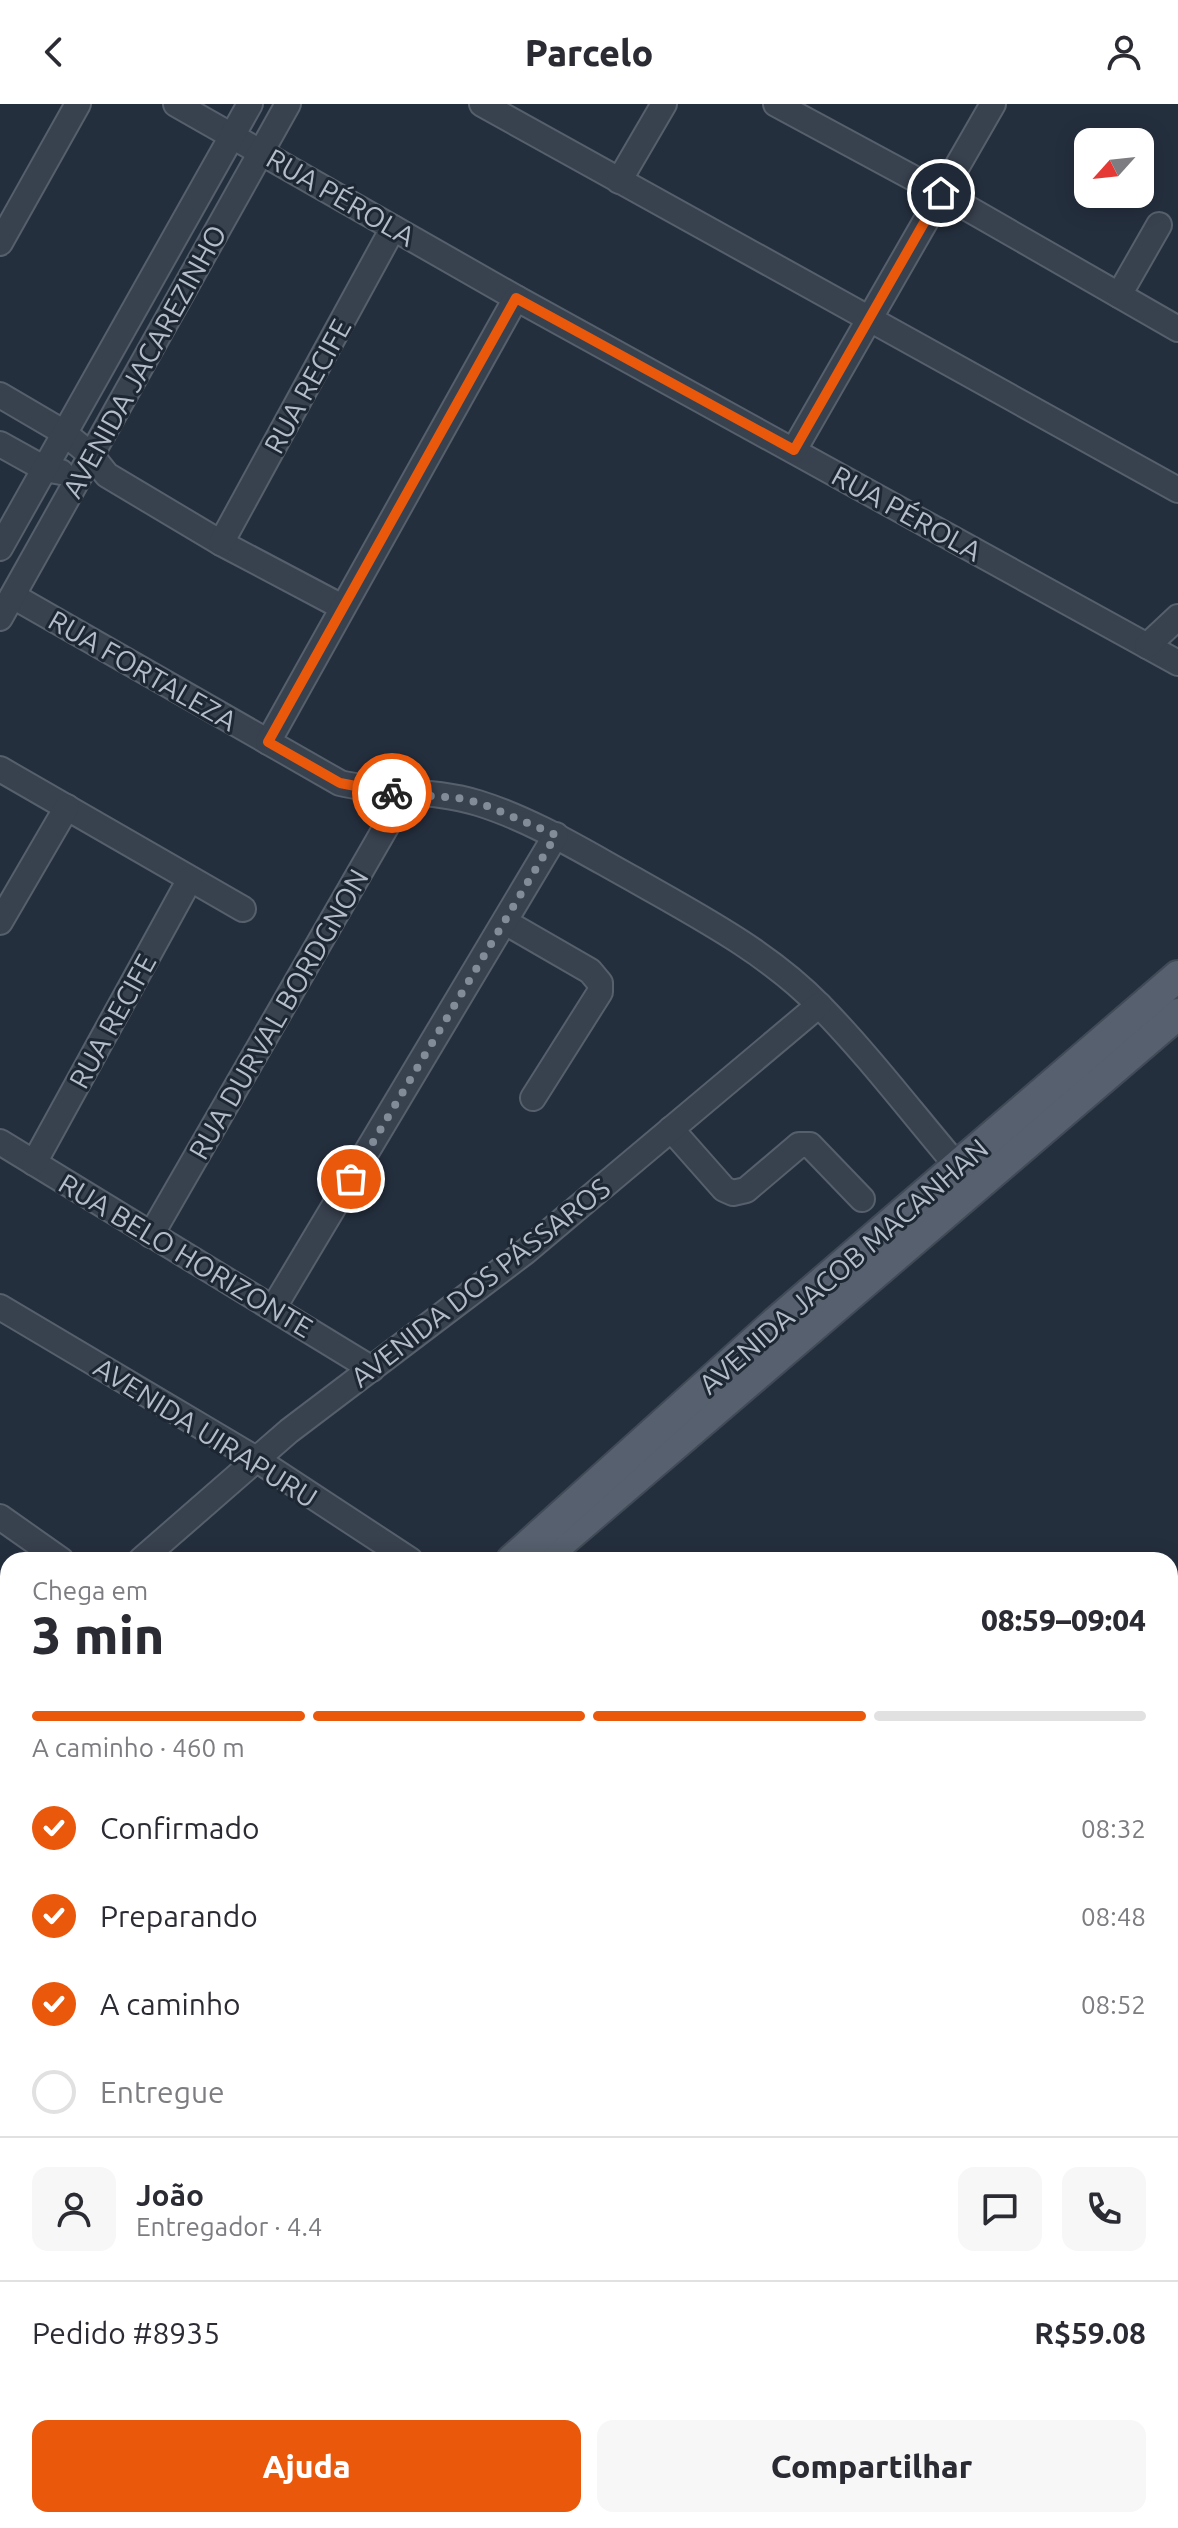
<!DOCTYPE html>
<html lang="pt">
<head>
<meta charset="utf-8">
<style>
	body { margin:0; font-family:Ubuntu,sans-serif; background:#f7f7f7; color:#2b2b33; height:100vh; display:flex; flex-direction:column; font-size:30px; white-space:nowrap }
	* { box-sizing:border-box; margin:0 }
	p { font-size:26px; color:#7c7c81 }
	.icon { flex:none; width:44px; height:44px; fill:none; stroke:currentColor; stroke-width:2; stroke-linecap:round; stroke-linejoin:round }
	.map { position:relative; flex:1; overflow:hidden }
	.panel { position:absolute; left:0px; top:1448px; width:1178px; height:976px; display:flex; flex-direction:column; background:#fff; border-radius:24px 24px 0 0; box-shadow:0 4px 20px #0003 }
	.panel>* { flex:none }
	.needle { width:52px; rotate:243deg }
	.buttons { position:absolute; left:1074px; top:24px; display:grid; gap:16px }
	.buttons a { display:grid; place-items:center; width:80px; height:80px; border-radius:16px; background:#fff; box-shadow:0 4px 20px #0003; font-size:40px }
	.pin { position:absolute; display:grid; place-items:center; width:68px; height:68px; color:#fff; margin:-34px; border:4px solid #fff; border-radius:50%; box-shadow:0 2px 8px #0007 }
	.courier { position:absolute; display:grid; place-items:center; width:80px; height:80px; margin:-40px; border:6px solid #ea580c; border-radius:50%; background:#fff; color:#222; box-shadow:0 2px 10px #0007 }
	.head em { font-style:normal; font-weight:800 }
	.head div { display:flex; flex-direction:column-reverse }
	.head { display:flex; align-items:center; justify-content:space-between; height:136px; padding:0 32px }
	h1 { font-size:52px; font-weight:800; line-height:60px }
	.bar { display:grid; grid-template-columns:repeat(4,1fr); gap:12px 8px; align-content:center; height:96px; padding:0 32px }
	.bar i { height:10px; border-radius:6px; background:#e1e1e2 }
	.bar .current { background:#ea580c }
	.bar p { grid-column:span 4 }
	.line { display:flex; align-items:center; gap:20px; padding:0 32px; border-top:2px solid #e1e1e2 }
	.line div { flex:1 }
	.round { display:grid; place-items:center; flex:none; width:84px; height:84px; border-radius:16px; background:#f7f7f7 }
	ol { padding:0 32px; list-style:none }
	li { display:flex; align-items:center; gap:24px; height:88px }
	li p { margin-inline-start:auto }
	li .icon { padding:8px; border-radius:50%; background:#ea580c; color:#fff; stroke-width:4 }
	li:last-child { color:#7c7c81 }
	li i { width:44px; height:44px; border:4px solid #e1e1e2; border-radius:50% }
	.cta { display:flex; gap:16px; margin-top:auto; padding:16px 32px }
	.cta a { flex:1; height:92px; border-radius:16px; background:#ea580c; color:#fff; font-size:32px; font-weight:800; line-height:92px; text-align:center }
	.cta a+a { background:#f7f7f7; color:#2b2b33 }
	header { display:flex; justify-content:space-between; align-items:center; height:104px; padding:0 32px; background:#fff; font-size:36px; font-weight:800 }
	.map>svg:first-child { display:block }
</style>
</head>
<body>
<header><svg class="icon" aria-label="back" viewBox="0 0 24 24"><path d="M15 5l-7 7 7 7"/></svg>Parcelo<svg class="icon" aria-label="person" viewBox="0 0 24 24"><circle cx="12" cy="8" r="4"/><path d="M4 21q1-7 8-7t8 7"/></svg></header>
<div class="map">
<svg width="1178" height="2424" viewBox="0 0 1178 2424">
	<rect width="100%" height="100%" fill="#242f3e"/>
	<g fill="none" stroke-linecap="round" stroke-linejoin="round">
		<g stroke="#565f6c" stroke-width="28">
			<g id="minor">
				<polyline points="176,0 516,194 1178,559"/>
				<polyline points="482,0 1178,386"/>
				<polyline points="776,0 941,89 1178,225"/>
				<polyline points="619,77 664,0"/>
				<polyline points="0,139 78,0"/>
				<polyline points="1119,191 1159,121"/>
				<polyline points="0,291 63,328 91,351 107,371 221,439 342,503"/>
				<polyline points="0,340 45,365 61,368"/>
				<polyline points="794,346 993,0"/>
				<polyline points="221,439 393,124"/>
				<polyline points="0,444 250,0"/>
				<path d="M13,492L340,679C385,690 433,685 478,699C533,716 584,748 635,776C698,812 769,849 820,902C869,952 912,1009 958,1063"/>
				<polyline points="0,514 288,0"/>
				<polyline points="1147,542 1178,513"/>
				<polyline points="268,638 516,194"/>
				<polyline points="0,665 243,805"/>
				<polyline points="0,818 67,703"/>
				<polyline points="505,818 590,867 600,879 600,888 533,994"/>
				<polyline points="671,1025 724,1085 733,1089 746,1086 799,1041 810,1041 862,1095"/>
				<polyline points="0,1038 372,1265"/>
				<polyline points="34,1059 190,775"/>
				<polyline points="151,1131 405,690"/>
				<polyline points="0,1203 256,1355 410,1456"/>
				<polyline points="274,1203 556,731"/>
				<polyline points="0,1413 61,1456"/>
				<polyline points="141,1456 289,1327 525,1148 819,901"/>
				<polyline points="0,1593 8,1585"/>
				<polyline points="0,1979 8,1998"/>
				<polyline points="0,2034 8,2027"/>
				<polyline points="0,2352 8,2349"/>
				<polyline points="160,2416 162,2424"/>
				<polyline points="338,2416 341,2424"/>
				<polyline points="538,2416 540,2424"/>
			</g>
		</g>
		<g stroke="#414a57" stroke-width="34">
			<g id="major">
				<polyline points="551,1447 1178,910"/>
				<polyline points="512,1456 776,1218 1178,872"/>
				<polyline points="0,1913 8,1906"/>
				<polyline points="0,1952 8,1945"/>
			</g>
		</g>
		<use href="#minor" stroke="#38414e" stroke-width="24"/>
		<use href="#major" stroke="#56606e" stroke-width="30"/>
	</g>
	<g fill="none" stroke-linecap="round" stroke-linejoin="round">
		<polyline stroke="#828b98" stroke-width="8" stroke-dasharray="0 14.4" points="351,1075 556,731 480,699 458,694 392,689"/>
		<polyline stroke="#ea580c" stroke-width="10" points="392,689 340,679 268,638 516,194 794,346 941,89"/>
	</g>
	<g text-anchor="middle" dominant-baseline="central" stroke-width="6" stroke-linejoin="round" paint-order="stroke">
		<g font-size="28" fill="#b4bcc9" stroke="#1d2633">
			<text transform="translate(341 93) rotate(30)">RUA PÉROLA</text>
			<text transform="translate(144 257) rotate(-61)">AVENIDA JACAREZINHO</text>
			<text transform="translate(307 282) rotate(-61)">RUA RECIFE</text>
			<text transform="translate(907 409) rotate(29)">RUA PÉROLA</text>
			<text transform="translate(143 566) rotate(30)">RUA FORTALEZA</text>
			<text transform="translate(278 910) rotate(-60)">RUA DURVAL BORDGNON</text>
			<text transform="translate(112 917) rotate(-61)">RUA RECIFE</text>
			<text transform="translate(186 1151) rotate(31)">RUA BELO HORIZONTE</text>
			<text transform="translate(843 1162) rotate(-41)">AVENIDA JACOB MACANHAN</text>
			<text transform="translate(480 1178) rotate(-38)">AVENIDA DOS PÁSSAROS</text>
			<text transform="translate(206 1328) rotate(32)">AVENIDA UIRAPURU</text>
		</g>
	</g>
</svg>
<div class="buttons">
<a><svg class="needle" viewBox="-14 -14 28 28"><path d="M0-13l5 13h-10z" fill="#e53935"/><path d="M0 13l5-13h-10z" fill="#7c7c81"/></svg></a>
</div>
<div class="pin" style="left:351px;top:1075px;background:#ea580c"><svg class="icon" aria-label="bag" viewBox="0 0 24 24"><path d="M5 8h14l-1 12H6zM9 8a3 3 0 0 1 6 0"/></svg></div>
<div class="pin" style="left:941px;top:89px;background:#1f2937"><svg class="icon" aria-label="home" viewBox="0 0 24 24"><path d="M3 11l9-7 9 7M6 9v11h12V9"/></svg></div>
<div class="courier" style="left:392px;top:689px"><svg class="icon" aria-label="bike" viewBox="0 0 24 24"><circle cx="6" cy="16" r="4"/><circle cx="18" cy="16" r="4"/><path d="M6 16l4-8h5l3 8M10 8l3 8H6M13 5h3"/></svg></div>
<section class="panel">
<div class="head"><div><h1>3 min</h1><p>Chega em</p></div><em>08:59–09:04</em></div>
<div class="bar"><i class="current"></i><i class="current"></i><i class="current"></i><i></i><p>A caminho · 460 m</p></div>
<ol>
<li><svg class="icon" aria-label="check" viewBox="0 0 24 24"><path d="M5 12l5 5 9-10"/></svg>Confirmado<p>08:32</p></li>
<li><svg class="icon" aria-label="check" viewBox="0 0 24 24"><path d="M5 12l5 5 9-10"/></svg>Preparando<p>08:48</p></li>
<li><svg class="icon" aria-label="check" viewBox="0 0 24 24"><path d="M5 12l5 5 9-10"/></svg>A caminho<p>08:52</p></li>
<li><i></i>Entregue</li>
</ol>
<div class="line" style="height:144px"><a class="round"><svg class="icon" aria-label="person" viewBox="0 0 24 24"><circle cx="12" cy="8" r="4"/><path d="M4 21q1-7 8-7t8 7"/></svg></a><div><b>João</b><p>Entregador · 4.4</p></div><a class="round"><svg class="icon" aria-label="chat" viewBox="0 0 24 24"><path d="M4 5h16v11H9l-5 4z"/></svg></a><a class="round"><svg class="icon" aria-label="phone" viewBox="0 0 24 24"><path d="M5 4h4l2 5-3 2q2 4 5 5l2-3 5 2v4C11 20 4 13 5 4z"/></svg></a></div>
<div class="line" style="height:104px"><div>Pedido #8935</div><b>R$59.08</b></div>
<div class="cta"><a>Ajuda</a><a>Compartilhar</a></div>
</section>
</div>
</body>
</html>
